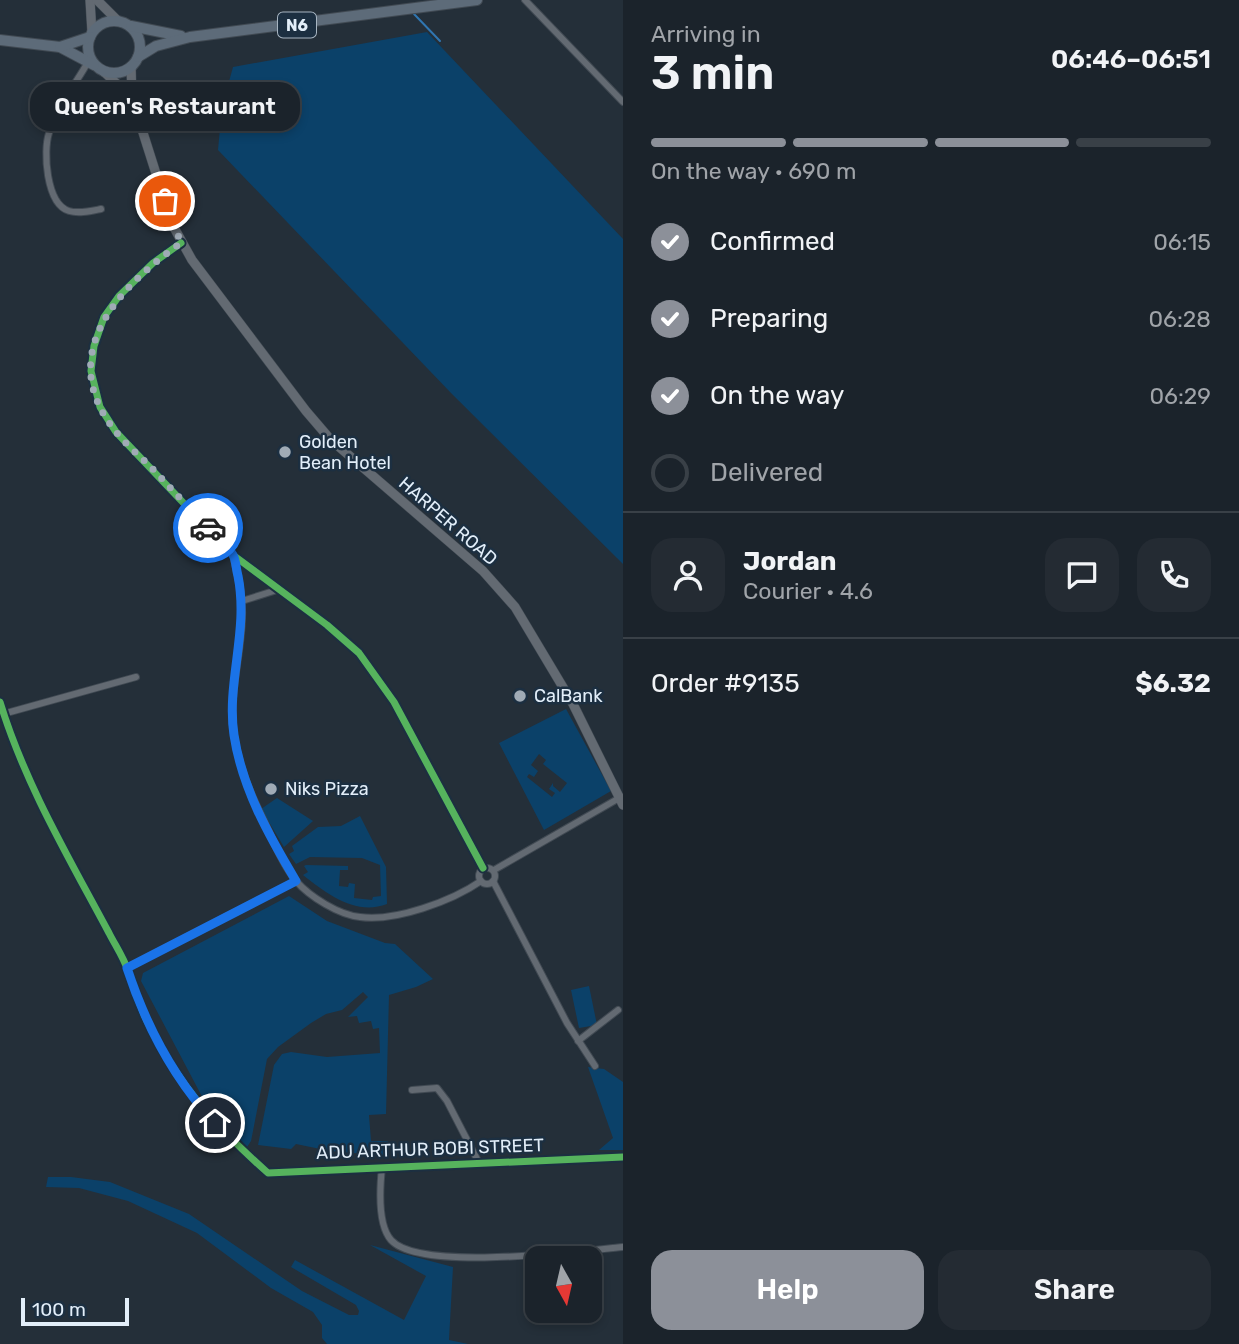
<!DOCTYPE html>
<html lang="en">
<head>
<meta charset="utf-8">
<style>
	body { margin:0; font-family:Rubik,sans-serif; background:#242b33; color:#f1f3f6; height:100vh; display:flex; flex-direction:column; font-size:26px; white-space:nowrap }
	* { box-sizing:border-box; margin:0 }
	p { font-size:23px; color:#a0a4a9 }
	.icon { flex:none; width:38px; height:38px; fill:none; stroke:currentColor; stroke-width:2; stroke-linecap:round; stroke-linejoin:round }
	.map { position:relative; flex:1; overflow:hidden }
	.side { display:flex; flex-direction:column; background:#1b232b; width:616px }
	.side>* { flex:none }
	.needle { width:46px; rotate:172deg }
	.controls { position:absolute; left:525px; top:1246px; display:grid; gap:14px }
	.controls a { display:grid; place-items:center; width:77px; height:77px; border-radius:14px; background:#1b232b; box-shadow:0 4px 10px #0003,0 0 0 2px #394047; font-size:35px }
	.scale { position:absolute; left:21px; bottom:18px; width:108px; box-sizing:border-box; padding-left:7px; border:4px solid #e2eef9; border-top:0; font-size:19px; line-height:24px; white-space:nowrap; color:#e2eef9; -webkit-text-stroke:5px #1c2f41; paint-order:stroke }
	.pin { position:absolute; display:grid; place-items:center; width:60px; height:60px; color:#fff; margin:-30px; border:4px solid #fff; border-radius:50%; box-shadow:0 2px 7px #0007 }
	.courier { position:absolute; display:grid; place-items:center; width:70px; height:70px; margin:-35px; border:5px solid #1a73e8; border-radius:50%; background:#fff; color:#222; box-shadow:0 2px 9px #0007 }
	.bubble { position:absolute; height:49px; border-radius:21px; background:#1b232b; box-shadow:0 4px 10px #0003,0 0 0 2px #394047; font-size:23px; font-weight:600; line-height:49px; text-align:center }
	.headline em { font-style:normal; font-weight:600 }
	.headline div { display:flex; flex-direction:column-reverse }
	.headline { display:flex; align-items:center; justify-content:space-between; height:119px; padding:0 28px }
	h1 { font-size:46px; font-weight:600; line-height:52px }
	.bar { display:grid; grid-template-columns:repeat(4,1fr); gap:10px 7px; align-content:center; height:84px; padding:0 28px }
	.bar i { height:9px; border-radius:5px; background:#394047 }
	.bar .selected { background:#8c9099 }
	.bar p { grid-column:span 4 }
	.line { display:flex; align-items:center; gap:18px; padding:0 28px; border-top:2px solid #394047 }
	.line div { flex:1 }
	.round { display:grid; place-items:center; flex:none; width:74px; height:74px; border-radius:21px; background:#242b33 }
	ol { padding:0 28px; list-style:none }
	li { display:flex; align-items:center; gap:21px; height:77px }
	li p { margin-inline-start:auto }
	li .icon { padding:7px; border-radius:50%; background:#8c9099; color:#fff; stroke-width:4 }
	li:last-child { color:#a0a4a9 }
	li i { width:38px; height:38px; border:4px solid #394047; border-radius:50% }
	.action { display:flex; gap:14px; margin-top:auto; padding:14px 28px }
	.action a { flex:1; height:80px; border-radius:21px; background:#8c9099; color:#fff; font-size:28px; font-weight:600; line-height:80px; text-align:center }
	.action a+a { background:#242b33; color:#f1f3f6 }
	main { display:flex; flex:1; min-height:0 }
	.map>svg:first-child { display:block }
</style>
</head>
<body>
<main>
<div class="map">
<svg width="623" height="1344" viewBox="0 0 623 1344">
	<rect width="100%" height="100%" fill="#242f39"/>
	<g fill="#0b4169" fill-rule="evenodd">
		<polygon points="427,32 623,239 623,564 451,393 218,150 222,107 233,67"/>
		<path d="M566,709L611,791L544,830L499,743ZM539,754L546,760L543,764L567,783L560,792L553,786V783L549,789L555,793L552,797L527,777L529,774L534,777L538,771L531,765Z"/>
		<polygon points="277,798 313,821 284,847 261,809"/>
		<path d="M360,816L386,867L387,904C356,916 327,894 303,875L308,872L304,866L306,865L348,866V870H340L339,886L348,887L349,883L355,884L354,898L372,900L373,897L381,896L380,865L362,858L310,857L296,864L289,854L294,851L292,846L318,827L341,826Z"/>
		<polygon points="289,896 327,921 385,943 395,944 433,979 416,987 389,995 386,1114 369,1115 371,1141 388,1141 389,1156 330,1151 296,1144 291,1149 258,1145 274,1065 282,1054 291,1052 327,1057 380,1053 379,1028 373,1029 371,1021 359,1023 357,1016 348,1017 368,997 363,992 342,1010 326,1014 311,1023 278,1047 267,1059 251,1141 247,1147 207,1106 141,981 143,973"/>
		<polygon points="589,986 597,1025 579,1028 571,990"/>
		<polygon points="588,1067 604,1069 623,1082 623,1150 599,1150 613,1138"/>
		<polygon points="48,1177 71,1177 110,1182 189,1214 302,1291 349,1315 358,1315 359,1311 356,1305 291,1267 295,1260 404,1320 426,1276 370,1245 453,1267 449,1340 468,1344 327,1344 322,1338 322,1325 313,1312 271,1288 197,1233 128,1201 79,1188 46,1187"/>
	</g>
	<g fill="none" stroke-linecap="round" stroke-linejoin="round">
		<polyline stroke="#3076b1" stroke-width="2" points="414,14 440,41"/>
		<g stroke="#414a53" stroke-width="8">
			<g id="street">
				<polyline points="525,0 623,102"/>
				<path d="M88,62C75,85 57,107 49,133C43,151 46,204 69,211C79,214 91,211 101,209"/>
				<polyline points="181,243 153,263 119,296 104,317 94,346 91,371 100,407 116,432 233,555 327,625 359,653 394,702 483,868"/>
				<path d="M233,555C238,576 243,596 242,618C241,656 228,697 234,735C239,768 251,795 266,825C274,843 283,865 296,881C310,897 339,915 360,917C395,922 452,901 481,881"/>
				<polyline points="242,601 280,589"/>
				<path d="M0,702C25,784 69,858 109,933C115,945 124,958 128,971C134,987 139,1004 147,1021C177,1084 216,1127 268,1173L623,1157"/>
				<polyline points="3,714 136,677"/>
				<circle cx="487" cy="876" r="8"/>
				<polyline points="494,870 621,797"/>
				<polyline points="493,881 567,1023 595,1066"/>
				<polyline points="127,968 296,881"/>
				<polyline points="578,1041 618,1010"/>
				<polyline points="412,1090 437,1088 447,1101 479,1163"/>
				<path d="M382,1167C380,1186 377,1224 391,1240C419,1272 579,1251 623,1247"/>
			</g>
		</g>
		<g stroke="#414a53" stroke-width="10">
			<g id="secondary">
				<polyline points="90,0 92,33"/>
				<polyline points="97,0 118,21"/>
				<polyline points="131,66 132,98 172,224 192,260 306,411 330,439 483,571 515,607 573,704 623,805"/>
				<polyline points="102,70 132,98"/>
			</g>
		</g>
		<g stroke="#414a53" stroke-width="12">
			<g id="highway">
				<circle cx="114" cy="47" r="26"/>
				<polyline points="131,26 181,36"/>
				<polyline points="0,40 60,47 94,65"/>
				<polyline points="60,47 90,37"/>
				<polyline points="138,57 156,46 190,37 477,0"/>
			</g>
		</g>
		<use href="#street" stroke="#636a72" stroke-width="6"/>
		<use href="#secondary" stroke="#636a72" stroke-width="9"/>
		<use href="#highway" stroke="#5d6b79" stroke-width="10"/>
		<g stroke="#1c2f41" stroke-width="11">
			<g id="cycleway">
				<polyline points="181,243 153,263 119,296 104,317 94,346 91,371 100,407 116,432 233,555 327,625 359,653 394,702 483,868"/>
				<path d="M0,702C25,784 69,858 109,933C115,945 124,958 128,971C134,987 139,1004 147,1021C177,1084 216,1127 268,1173L623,1157"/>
			</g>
		</g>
		<use href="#cycleway" stroke="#56b35d" stroke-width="7"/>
	</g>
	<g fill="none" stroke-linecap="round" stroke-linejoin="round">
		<path stroke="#a0abb6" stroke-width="7" stroke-dasharray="0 12.6" d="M165,201L181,243C126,282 60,345 106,418C117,436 134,451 149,465C169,486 188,507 208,528"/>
		<path stroke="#1a73e8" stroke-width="9" d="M208,528C215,535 228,545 233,555C236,560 236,569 238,576C249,631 226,683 234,735C242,788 269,836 296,881L127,968C146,1026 173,1078 215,1123"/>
	</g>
	<g fill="#a0abb6" stroke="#1c2f41" stroke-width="2.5">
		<circle cx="285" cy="452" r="7"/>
		<circle cx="520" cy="696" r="7"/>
		<circle cx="271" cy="789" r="7"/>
	</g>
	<g text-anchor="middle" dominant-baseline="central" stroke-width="5" stroke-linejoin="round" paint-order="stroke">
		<rect fill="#1c2f41" stroke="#a7b5c2" stroke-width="2" x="278" y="12.5" width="38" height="25" rx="5"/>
		<g font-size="16" font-weight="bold" fill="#e2eef9">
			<text x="297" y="25">N6</text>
		</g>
		<g font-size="18" fill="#e2eef9" stroke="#1c2f41" text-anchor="start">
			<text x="299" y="442">Golden<tspan x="299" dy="21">Bean Hotel</tspan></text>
			<text x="534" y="696">CalBank</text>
			<text x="285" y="789">Niks Pizza</text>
		</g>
		<g font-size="18" fill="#e2eef9" stroke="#1c2f41">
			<text transform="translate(448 521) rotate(41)">HARPER ROAD</text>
			<text transform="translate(430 1149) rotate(-2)">ADU ARTHUR BOBI STREET</text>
		</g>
	</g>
</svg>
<div class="controls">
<a><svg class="needle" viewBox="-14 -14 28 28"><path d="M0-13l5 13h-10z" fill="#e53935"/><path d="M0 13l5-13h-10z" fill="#a0a4a9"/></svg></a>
</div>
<div class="scale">100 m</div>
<div class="pin" style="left:165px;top:201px;background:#ea580c"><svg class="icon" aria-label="bag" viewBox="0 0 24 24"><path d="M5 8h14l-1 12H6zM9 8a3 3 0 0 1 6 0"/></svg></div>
<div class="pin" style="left:215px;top:1123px;background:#1f2937"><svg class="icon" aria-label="home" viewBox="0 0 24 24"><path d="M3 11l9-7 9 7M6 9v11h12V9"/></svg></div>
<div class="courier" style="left:208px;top:528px"><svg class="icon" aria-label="car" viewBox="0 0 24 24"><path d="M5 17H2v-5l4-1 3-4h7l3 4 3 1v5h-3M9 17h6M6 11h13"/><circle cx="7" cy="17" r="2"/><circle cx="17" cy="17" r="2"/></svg></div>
<div class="bubble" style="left:30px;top:82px;width:270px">Queen's Restaurant</div>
</div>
<section class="side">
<div class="headline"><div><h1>3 min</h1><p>Arriving in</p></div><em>06:46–06:51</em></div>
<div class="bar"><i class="selected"></i><i class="selected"></i><i class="selected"></i><i></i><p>On the way · 690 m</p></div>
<ol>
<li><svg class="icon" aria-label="check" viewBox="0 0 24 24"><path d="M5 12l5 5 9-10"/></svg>Confirmed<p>06:15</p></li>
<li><svg class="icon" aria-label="check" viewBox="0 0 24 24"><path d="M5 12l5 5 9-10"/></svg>Preparing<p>06:28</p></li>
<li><svg class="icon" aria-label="check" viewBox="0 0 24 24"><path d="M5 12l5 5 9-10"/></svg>On the way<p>06:29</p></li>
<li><i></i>Delivered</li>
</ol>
<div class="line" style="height:126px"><a class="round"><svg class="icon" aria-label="person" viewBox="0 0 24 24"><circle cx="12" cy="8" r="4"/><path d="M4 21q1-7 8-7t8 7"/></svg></a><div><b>Jordan</b><p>Courier · 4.6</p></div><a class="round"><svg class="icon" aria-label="chat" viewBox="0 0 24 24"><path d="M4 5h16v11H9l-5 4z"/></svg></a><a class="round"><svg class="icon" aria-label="phone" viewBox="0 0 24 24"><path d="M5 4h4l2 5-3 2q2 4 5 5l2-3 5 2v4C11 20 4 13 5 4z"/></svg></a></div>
<div class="line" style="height:91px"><div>Order #9135</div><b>$6.32</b></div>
<div class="action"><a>Help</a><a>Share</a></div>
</section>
</main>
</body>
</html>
